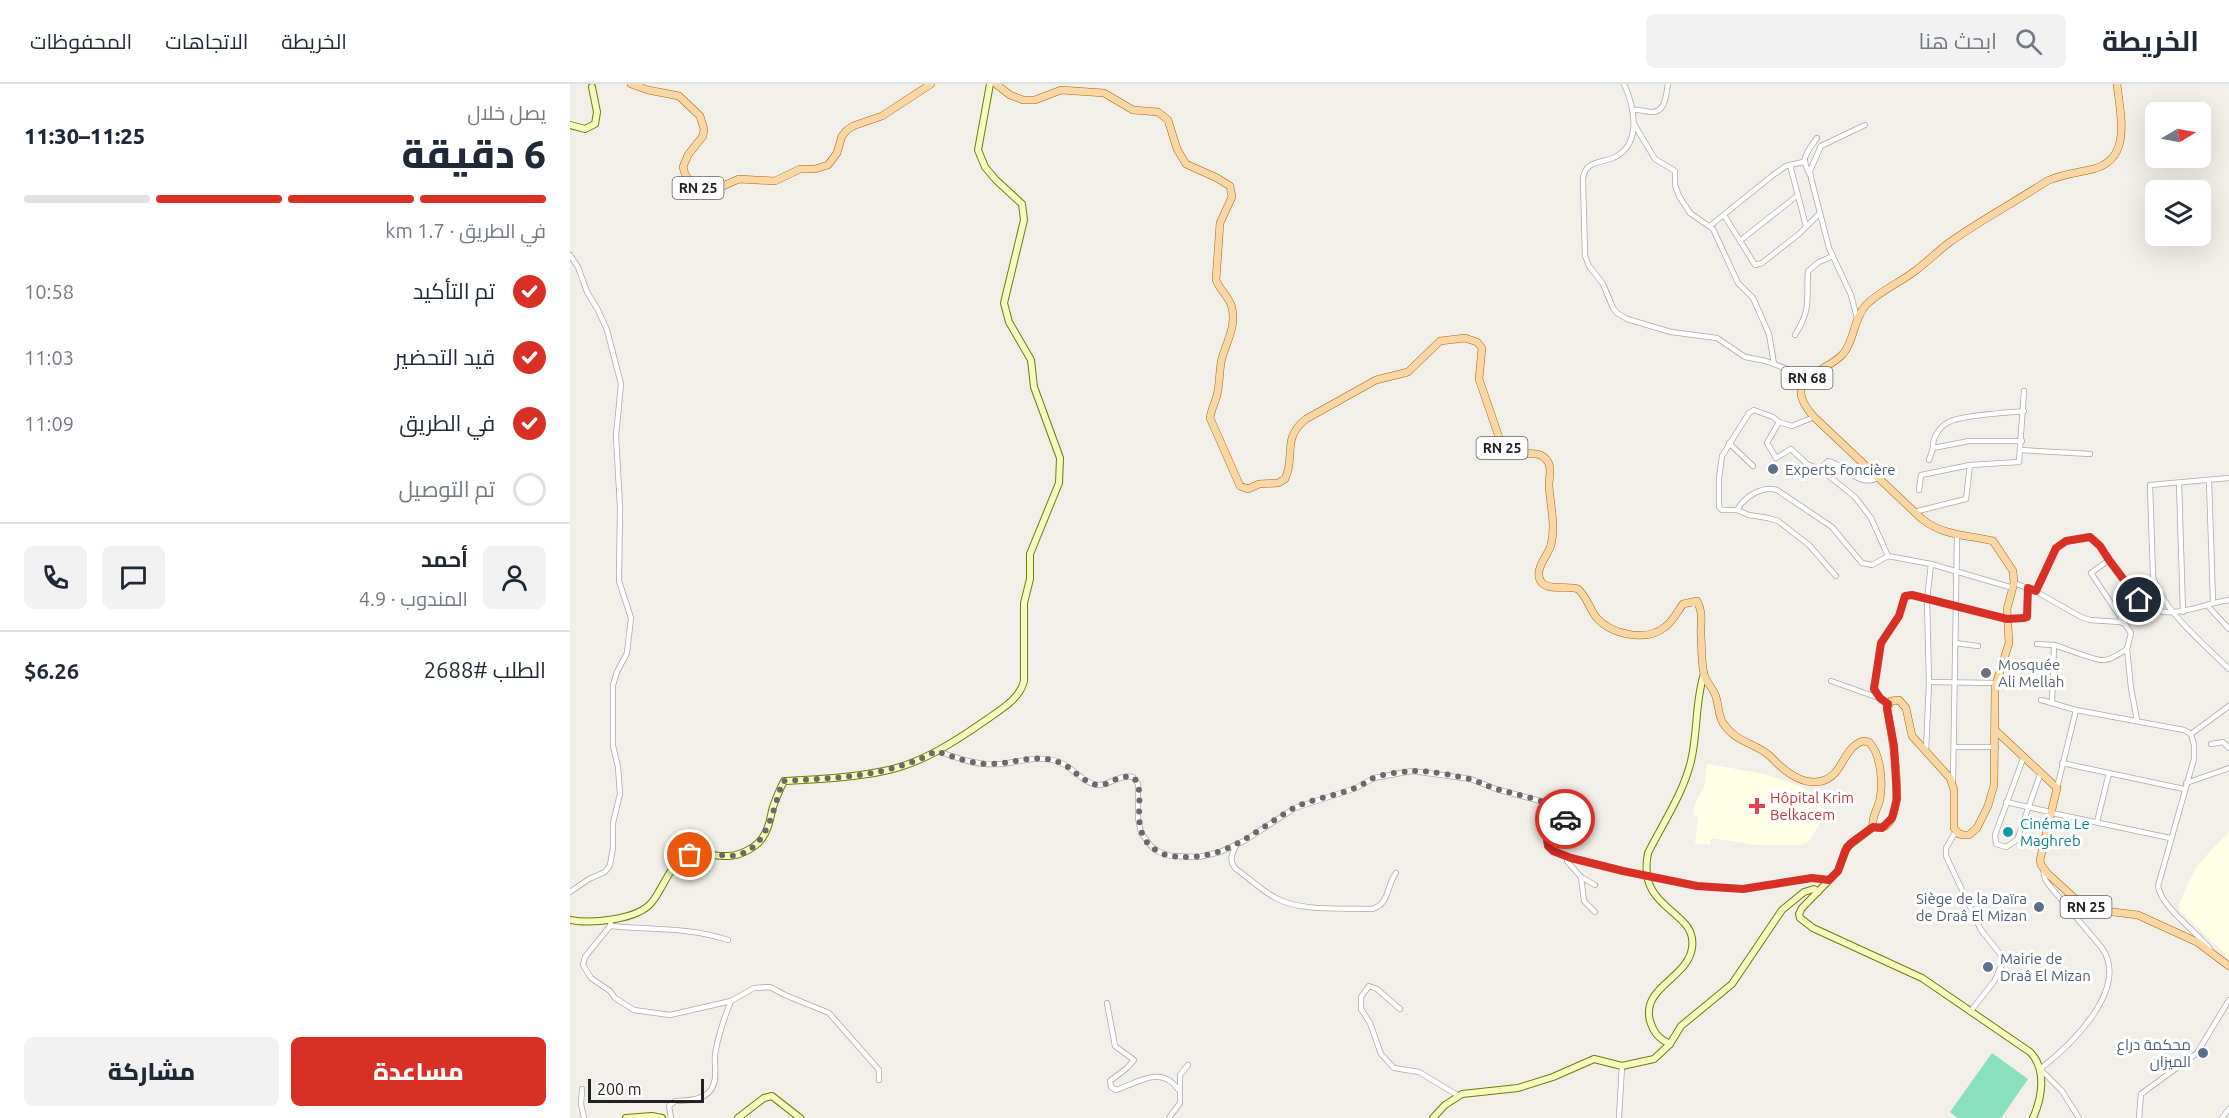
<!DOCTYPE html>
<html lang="ar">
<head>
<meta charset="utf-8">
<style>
	body { margin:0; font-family:Ubuntu,Cairo,sans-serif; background:#f2f2f3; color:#1f2937; direction:rtl; height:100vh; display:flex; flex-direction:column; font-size:22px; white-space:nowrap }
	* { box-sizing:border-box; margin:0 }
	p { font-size:20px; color:#747a83 }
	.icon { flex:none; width:33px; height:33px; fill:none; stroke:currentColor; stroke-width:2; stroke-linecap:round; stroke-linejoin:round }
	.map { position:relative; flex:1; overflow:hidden; direction:ltr }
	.panel { display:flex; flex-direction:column; background:#fff; width:570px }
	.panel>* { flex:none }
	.needle { width:39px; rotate:80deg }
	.controls { position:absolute; left:1575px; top:18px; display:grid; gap:12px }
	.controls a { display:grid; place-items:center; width:66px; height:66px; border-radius:9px; background:#fff; box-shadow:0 6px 24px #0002; font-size:30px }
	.scale { position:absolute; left:18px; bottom:15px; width:116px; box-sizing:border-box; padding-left:6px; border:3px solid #222; border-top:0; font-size:16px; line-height:21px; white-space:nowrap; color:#222; -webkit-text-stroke:4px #fff; paint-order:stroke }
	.pin { position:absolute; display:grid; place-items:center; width:51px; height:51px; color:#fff; margin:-26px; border:3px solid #fff; border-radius:50%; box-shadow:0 2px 6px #0007 }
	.courier { position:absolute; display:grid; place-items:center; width:60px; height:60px; margin:-30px; border:4px solid #d93025; border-radius:50%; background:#fff; color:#222; box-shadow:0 2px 8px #0007 }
	.overview em { font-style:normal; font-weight:800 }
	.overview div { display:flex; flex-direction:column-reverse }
	.overview { display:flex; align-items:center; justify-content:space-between; height:102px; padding:0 24px }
	h1 { font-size:39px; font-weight:800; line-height:45px }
	.bar { display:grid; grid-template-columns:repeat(4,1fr); gap:9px 6px; align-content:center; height:72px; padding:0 24px }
	.bar i { height:8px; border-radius:4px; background:#e0e1e3 }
	.bar .current { background:#d93025 }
	.bar p { grid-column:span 4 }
	.line { display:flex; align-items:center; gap:15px; padding:0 24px; border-top:2px solid #e0e1e3 }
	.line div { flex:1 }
	.round { display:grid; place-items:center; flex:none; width:63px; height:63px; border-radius:9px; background:#f2f2f3 }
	ol { padding:0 24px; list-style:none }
	li { display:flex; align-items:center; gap:18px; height:66px }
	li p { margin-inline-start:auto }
	li .icon { padding:6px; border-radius:50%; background:#d93025; color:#fff; stroke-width:4 }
	li:last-child { color:#747a83 }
	li i { width:33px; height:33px; border:3px solid #e0e1e3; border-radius:50% }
	.button { display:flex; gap:12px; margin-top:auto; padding:12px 24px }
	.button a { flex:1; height:69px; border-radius:9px; background:#d93025; color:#fff; font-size:24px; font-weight:800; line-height:69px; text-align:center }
	.button a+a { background:#f2f2f3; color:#1f2937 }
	header { display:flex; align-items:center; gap:36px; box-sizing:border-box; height:84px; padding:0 30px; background:#fff; border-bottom:2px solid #e0e1e3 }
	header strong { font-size:28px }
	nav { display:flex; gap:33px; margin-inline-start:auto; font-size:21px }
	.search { width:420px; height:54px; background:#f2f2f3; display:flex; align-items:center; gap:15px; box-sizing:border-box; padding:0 21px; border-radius:9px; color:#747a83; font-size:22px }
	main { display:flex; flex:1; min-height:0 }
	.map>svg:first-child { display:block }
</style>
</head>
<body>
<header>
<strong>الخريطة</strong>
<div class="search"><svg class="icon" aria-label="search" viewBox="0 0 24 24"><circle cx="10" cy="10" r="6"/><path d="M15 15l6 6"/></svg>ابحث هنا</div>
<nav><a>الخريطة</a><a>الاتجاهات</a><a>المحفوظات</a></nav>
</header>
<main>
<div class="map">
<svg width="1659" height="1034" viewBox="0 0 1659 1034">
	<rect width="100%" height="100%" fill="#f2efe9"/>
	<g fill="#ffffe5">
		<polygon points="1137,680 1195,690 1232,703 1244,711 1255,731 1240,756 1233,761 1186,761 1141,754 1140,761 1125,759 1128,733 1123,731 1126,717 1134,704"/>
		<polygon points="1659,747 1659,874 1610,827 1608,822 1626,783"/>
	</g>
	<polygon fill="#88e0be" points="1422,969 1458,995 1431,1034 1388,1034 1380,1028"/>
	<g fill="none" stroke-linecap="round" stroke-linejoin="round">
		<g stroke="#a9a9a9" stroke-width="6">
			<g id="street">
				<path d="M1054,0C1064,22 1072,57 1047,72C1033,80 1014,75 1013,96L1015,172L1019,182L1033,200L1043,224L1047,229L1057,235L1101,248L1147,254L1175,273L1196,277L1238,293"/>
				<path d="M1062,26C1069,25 1075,28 1082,28C1096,28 1096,10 1098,0"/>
				<polyline points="1064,40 1085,75 1105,87 1105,101 1109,112 1120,129 1143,145 1168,199 1183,214 1199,250 1204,280"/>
				<polyline points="1220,81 1236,142"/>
				<path d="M1240,91C1230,73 1236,70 1247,54"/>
				<polyline points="1154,131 1185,181 1192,179 1229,150 1249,130"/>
				<polyline points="1140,142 1203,91 1216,82 1233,78"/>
				<polyline points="1171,156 1228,111"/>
				<polyline points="0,171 8,183 17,208 28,226 37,246 51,300 46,352 50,423 49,497 61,534 57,569 47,588 43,601 43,662 48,683 50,710 43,739 43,764 40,781 35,788 19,795 0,808"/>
				<polyline points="1287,234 1281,211 1259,164 1241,94 1240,87 1251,62 1295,41"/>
				<path d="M1225,251C1242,224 1236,216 1238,187L1249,178L1263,172"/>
				<polyline points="1244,333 1222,342 1209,338 1197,359 1206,374 1221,365 1237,380 1250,385"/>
				<path d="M1209,338L1203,333L1184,326L1179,329L1152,372L1149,394V423L1152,426H1167C1175,412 1192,402 1207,406L1262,443L1292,479L1302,481L1318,472"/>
				<path d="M1452,357H1399L1363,364C1362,354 1370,342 1379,338C1391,331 1438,329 1454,327"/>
				<polyline points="1159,359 1183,382"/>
				<polyline points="1451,366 1520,370"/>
				<polyline points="1359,376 1363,364"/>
				<path d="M1308,394C1288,404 1276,381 1258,377L1250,385L1285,413L1301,434L1318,472L1361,480"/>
				<path d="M1659,394L1580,401L1583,493C1593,527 1634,560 1659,585"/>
				<polyline points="1639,396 1643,518"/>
				<polyline points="1609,399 1613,528"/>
				<polyline points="1349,406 1351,391 1400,381"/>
				<polyline points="1167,426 1179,431 1198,434 1208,437 1239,461 1266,492"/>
				<polyline points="1344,428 1396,415 1400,381 1449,378 1454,307"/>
				<polyline points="1444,499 1465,507 1511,533 1520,536 1550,538 1555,540"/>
				<polyline points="1465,507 1486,464 1496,457 1520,453 1530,462 1539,476"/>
				<polyline points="1637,521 1659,545"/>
				<polyline points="1385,559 1408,562"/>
				<polyline points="1467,560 1484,561"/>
				<polyline points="1261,597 1309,614"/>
				<polyline points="1359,598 1426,599"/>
				<polyline points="1471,616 1506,626"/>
				<path d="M1482,619L1484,561C1495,564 1527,578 1535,576C1543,575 1550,569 1557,565"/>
				<polyline points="1318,620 1309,614 1303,605 1311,559 1329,532 1335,512 1342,511 1437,535 1457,533 1457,504"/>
				<path d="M1567,636L1561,604L1557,565L1561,549L1521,489L1539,476C1550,488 1557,501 1567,513C1592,543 1629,520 1659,516"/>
				<polyline points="1621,650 1659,622"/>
				<polyline points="1641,660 1653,658 1659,664"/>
				<polyline points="1384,663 1426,663"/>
				<path d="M368,667C389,675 409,682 431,680C450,678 468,671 487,677C502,682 511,698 527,701C539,702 549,690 563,693L568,700V734L571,749L581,762L589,768L601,772L629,773L650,768L674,757L725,724L786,704L804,694L842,687L901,695L926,705L974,718L996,727L998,730L996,735L980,743L976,749V756L978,763L983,767L1001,774L1053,787L1127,802L1173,805L1242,794L1259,796"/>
				<polyline points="1356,667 1359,598 1357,516 1361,480 1443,504"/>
				<polyline points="1454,672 1425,751 1426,760 1436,763 1447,756 1471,688"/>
				<polyline points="1492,679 1614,705"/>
				<polyline points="1383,697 1387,451"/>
				<polyline points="1616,699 1659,684"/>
				<path d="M1487,704L1506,626L1614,646L1621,650L1624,661V675L1588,802C1591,823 1626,847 1640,865"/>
				<polyline points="1436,718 1480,728"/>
				<polyline points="1482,729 1600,754"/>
				<polyline points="1527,738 1539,689"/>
				<polyline points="1386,747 1376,764 1376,772 1411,846 1431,871 1433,878 1425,896 1400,928"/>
				<path d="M667,760C662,770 658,776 666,785C679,794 691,806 704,813C728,828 774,824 802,825C820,820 816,802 826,789"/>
				<polyline points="1001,774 997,777 1011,793 1014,817 1025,828"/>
				<path d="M1473,785L1475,795L1479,801L1532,864C1560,905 1501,961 1470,985L1492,1007L1509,1034"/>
				<polyline points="1011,793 1025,801"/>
				<polyline points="41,836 40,842 15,873 13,881 21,894 40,907 45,914 64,926 100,931 161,917 184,904 200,903 215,911 259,929 309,986 309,996"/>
				<path d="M40,842C80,846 119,843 158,856"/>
				<path d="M537,919L545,962L564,976L557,984L540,997L541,1003L546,1006C569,998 591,981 608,1005"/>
				<polyline points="830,925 807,905 799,902 791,913 791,925 800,939 811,970 824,984 849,988 889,1012"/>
				<polyline points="12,1005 11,1020 14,1034"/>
				<path d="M101,1034L99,1022L105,1017C118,1017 140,1016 144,999C147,990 144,980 145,971C147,956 155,931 161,917"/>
				<polyline points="599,1034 610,1019 610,991 618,981"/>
				<polyline points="1049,1034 1052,982"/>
				<polyline points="1569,1034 1571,1010 1627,969 1659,916"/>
				<polyline points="1652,1034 1659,1025"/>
			</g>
		</g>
		<g stroke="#707d05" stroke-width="8">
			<g id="secondary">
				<polyline points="0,41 15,45 25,40 27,28 22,3"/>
				<path d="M1303,743L1277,763L1268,787L1232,824L1229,830L1230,834L1243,844L1352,894L1460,968C1477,985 1472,1014 1463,1034"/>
				<path d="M0,836C21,840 68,836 82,818C92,806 98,786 110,776C125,764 141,773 158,772C170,772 187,763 193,753C200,743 200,733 203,723C206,714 210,705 214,697C247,695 281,694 314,687C351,680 386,657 416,636C430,626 450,615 454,597V519L460,495V470L489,399L490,374L464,303L461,276L439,238L434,219L454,136L452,120L426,96L415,83L408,66L420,0"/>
				<path d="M1100,960C1088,954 1084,949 1080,937C1071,903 1118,894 1122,864C1128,825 1066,828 1078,769C1093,739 1113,710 1121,677C1128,648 1125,617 1134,590"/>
				<polyline points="56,1034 82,1032 92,1034"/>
				<polyline points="168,1034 194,1014 202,1012 230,1034"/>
				<polyline points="863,1034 875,1021 892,1010 948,1004 983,993 1024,975 1052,982 1084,975 1100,960 1111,942 1162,900 1212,826 1234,808 1244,805 1248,808"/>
			</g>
		</g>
		<g stroke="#a06b00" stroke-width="8">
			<g id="primary">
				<path d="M61,0L78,6L109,12L130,32L134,45L133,52L118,71L113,83C116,97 126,106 139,108L169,95L205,97L230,85H245L258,81L267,69L272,52L277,46L283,42L312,32L361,0"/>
				<path d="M426,0L440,11L453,16H465L491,6L534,9L563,26L588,28L598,36L607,65L616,80L647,94L660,102L662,113L650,139L646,196C650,207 660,213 662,224C666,243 657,257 652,274C649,286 650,299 647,311C645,319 641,326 640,334L670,402L678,405L689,400L708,399L715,395C726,372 711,355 736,335L806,296L838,288L870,257L895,254L907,258L912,264L909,295L933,365C946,377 968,361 978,378C982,384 979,394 979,401C980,421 986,440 981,461C978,472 962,487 972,499C980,507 998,501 1008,505C1017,513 1019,524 1026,533C1041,551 1077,558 1095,543C1103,537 1107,528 1113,520L1127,517C1134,530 1130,539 1131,552C1132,564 1131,583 1135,593C1138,600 1144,606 1146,613C1149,622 1148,631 1153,639C1167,660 1185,658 1201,673C1213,686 1232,702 1252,697C1274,691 1272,664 1293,657L1299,658C1311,670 1313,699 1310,715C1308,725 1301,733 1303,743C1344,754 1320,643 1317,624L1321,617L1329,616L1336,624L1342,652L1380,694L1384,706V744L1389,750L1394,751H1399L1407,744L1418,722L1424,701L1425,603L1439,559L1437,525L1444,499L1443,487L1423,457C1398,451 1373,452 1352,435L1244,333C1208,293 1255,290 1273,270C1285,256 1283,235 1296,221C1310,207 1329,199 1345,187C1357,178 1368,167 1380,158C1411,136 1445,118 1477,97C1492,90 1507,89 1523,85C1563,75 1550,30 1547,0"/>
				<polyline points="1425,646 1487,704 1470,776 1471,781 1478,790 1511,820 1527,826 1568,831 1627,858 1659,882"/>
			</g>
		</g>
		<use href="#street" stroke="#fff" stroke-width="4.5"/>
		<use href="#secondary" stroke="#f7fabf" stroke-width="6"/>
		<use href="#primary" stroke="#fcd6a4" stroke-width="7"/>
	</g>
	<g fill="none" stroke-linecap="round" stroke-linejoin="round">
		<path stroke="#6b6a68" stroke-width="6" stroke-dasharray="0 10.8" d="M120,771C126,770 133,768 139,769C145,769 152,772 158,772C198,771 202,726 213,697C265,694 320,693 366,667C384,673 401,680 420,680C442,680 466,669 488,678C503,683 512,699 528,701C539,702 548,690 563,693C580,708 553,751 591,769C600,773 609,773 618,773C660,773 690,743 724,724C743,714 766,712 785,704C791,702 796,698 801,695C812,690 830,688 841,687C855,686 887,692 900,695C911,698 920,704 930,706C945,710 991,720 998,730L995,735"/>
		<polyline stroke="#d93025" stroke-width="8" points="995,735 980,742 976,748 978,762 983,767 1001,774 1053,787 1127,802 1173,805 1242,794 1259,796 1268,787 1275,767 1281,759 1303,743 1312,744 1322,734 1327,715 1324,662 1317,624 1318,620 1310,614 1304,605 1311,559 1329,532 1335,512 1342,511 1437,535 1454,534 1457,533 1458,504 1466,507 1486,464 1496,457 1520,453 1530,462 1539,476 1569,516"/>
	</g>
	<g fill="#5c6f8a" stroke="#fff" stroke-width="2">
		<circle cx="1203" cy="385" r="6"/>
		<circle cx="1469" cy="823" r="6"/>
		<circle cx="1418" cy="883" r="6"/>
		<circle cx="1633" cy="969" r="6"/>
	</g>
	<circle fill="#6b7280" stroke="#fff" stroke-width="2" cx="1416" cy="589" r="6"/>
	<path fill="#e0444e" stroke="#fff" stroke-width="2" d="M1184 713h6v6h6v6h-6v6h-6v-6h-6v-6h6z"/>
	<circle fill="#0f9aa8" stroke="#fff" stroke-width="2" cx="1438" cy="748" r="6"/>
	<g text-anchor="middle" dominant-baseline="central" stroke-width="6" stroke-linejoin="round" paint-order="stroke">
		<g fill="#fff" stroke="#646464" stroke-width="1.5">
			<rect x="102.5" y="93" width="51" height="22" rx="4.5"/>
			<rect x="1211.5" y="283" width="51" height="22" rx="4.5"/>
			<rect x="906.5" y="353" width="51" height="22" rx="4.5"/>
			<rect x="1490.5" y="812" width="51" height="22" rx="4.5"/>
		</g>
		<g font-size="14" font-weight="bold" fill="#222">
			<text x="128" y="104">RN 25</text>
			<text x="1237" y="294">RN 68</text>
			<text x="932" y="364">RN 25</text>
			<text x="1516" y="823">RN 25</text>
		</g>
		<g font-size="15" fill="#4e5e75" stroke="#fff" text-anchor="start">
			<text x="1215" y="385">Experts foncière</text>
			<text x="1457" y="814" text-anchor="end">Siège de la Daïra<tspan x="1457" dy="17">de Draâ El Mizan</tspan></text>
			<text x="1430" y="874">Mairie de<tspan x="1430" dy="17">Draâ El Mizan</tspan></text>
			<text x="1621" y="960" text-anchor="end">محكمة دراع<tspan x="1621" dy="17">الميزان</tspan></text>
		</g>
		<g font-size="15" fill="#5b616d" stroke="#fff" text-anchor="start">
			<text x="1428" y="580">Mosquée<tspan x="1428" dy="17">Ali Mellah</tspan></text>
		</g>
		<g font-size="15" fill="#be3a42" stroke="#fff" text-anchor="start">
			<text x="1200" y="713">Hôpital Krim<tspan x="1200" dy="17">Belkacem</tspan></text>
		</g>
		<g font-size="15" fill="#0d838f" stroke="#fff" text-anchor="start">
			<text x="1450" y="739">Cinéma Le<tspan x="1450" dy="17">Maghreb</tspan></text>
		</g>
	</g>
</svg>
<div class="controls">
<a><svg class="needle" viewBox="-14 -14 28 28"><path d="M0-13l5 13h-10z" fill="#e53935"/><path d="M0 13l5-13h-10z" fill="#747a83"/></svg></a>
<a><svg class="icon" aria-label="layers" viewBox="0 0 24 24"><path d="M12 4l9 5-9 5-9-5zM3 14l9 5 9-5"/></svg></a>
</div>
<div class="scale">200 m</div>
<div class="pin" style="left:120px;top:771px;background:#ea580c"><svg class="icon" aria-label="bag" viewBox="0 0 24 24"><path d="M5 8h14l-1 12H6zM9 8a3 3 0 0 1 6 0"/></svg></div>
<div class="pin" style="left:1569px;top:516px;background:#1f2937"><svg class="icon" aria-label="home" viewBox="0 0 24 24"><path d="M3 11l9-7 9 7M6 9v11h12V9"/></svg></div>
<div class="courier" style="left:995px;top:735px"><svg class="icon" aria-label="car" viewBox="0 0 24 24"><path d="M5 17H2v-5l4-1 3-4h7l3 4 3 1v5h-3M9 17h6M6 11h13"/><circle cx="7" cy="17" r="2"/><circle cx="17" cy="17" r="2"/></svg></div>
</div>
<section class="panel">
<div class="overview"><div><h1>6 دقيقة</h1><p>يصل خلال</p></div><em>11:25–11:30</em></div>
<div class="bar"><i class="current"></i><i class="current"></i><i class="current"></i><i></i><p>في الطريق · 1.7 km</p></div>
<ol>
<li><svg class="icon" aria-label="check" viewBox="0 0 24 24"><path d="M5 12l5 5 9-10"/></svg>تم التأكيد<p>10:58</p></li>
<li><svg class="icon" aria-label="check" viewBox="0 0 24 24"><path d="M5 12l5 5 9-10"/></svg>قيد التحضير<p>11:03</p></li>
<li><svg class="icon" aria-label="check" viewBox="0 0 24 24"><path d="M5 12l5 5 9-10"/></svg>في الطريق<p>11:09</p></li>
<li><i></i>تم التوصيل</li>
</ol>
<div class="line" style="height:108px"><a class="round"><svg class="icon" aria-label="person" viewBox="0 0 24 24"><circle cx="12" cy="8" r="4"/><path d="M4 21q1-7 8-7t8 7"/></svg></a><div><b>أحمد</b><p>المندوب · 4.9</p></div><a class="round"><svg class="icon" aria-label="chat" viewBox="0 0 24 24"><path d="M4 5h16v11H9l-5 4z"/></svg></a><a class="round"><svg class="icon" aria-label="phone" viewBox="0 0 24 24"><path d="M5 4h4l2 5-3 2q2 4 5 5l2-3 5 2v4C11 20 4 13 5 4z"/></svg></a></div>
<div class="line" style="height:78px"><div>الطلب #2688</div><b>$6.26</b></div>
<div class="button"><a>مساعدة</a><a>مشاركة</a></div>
</section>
</main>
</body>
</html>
